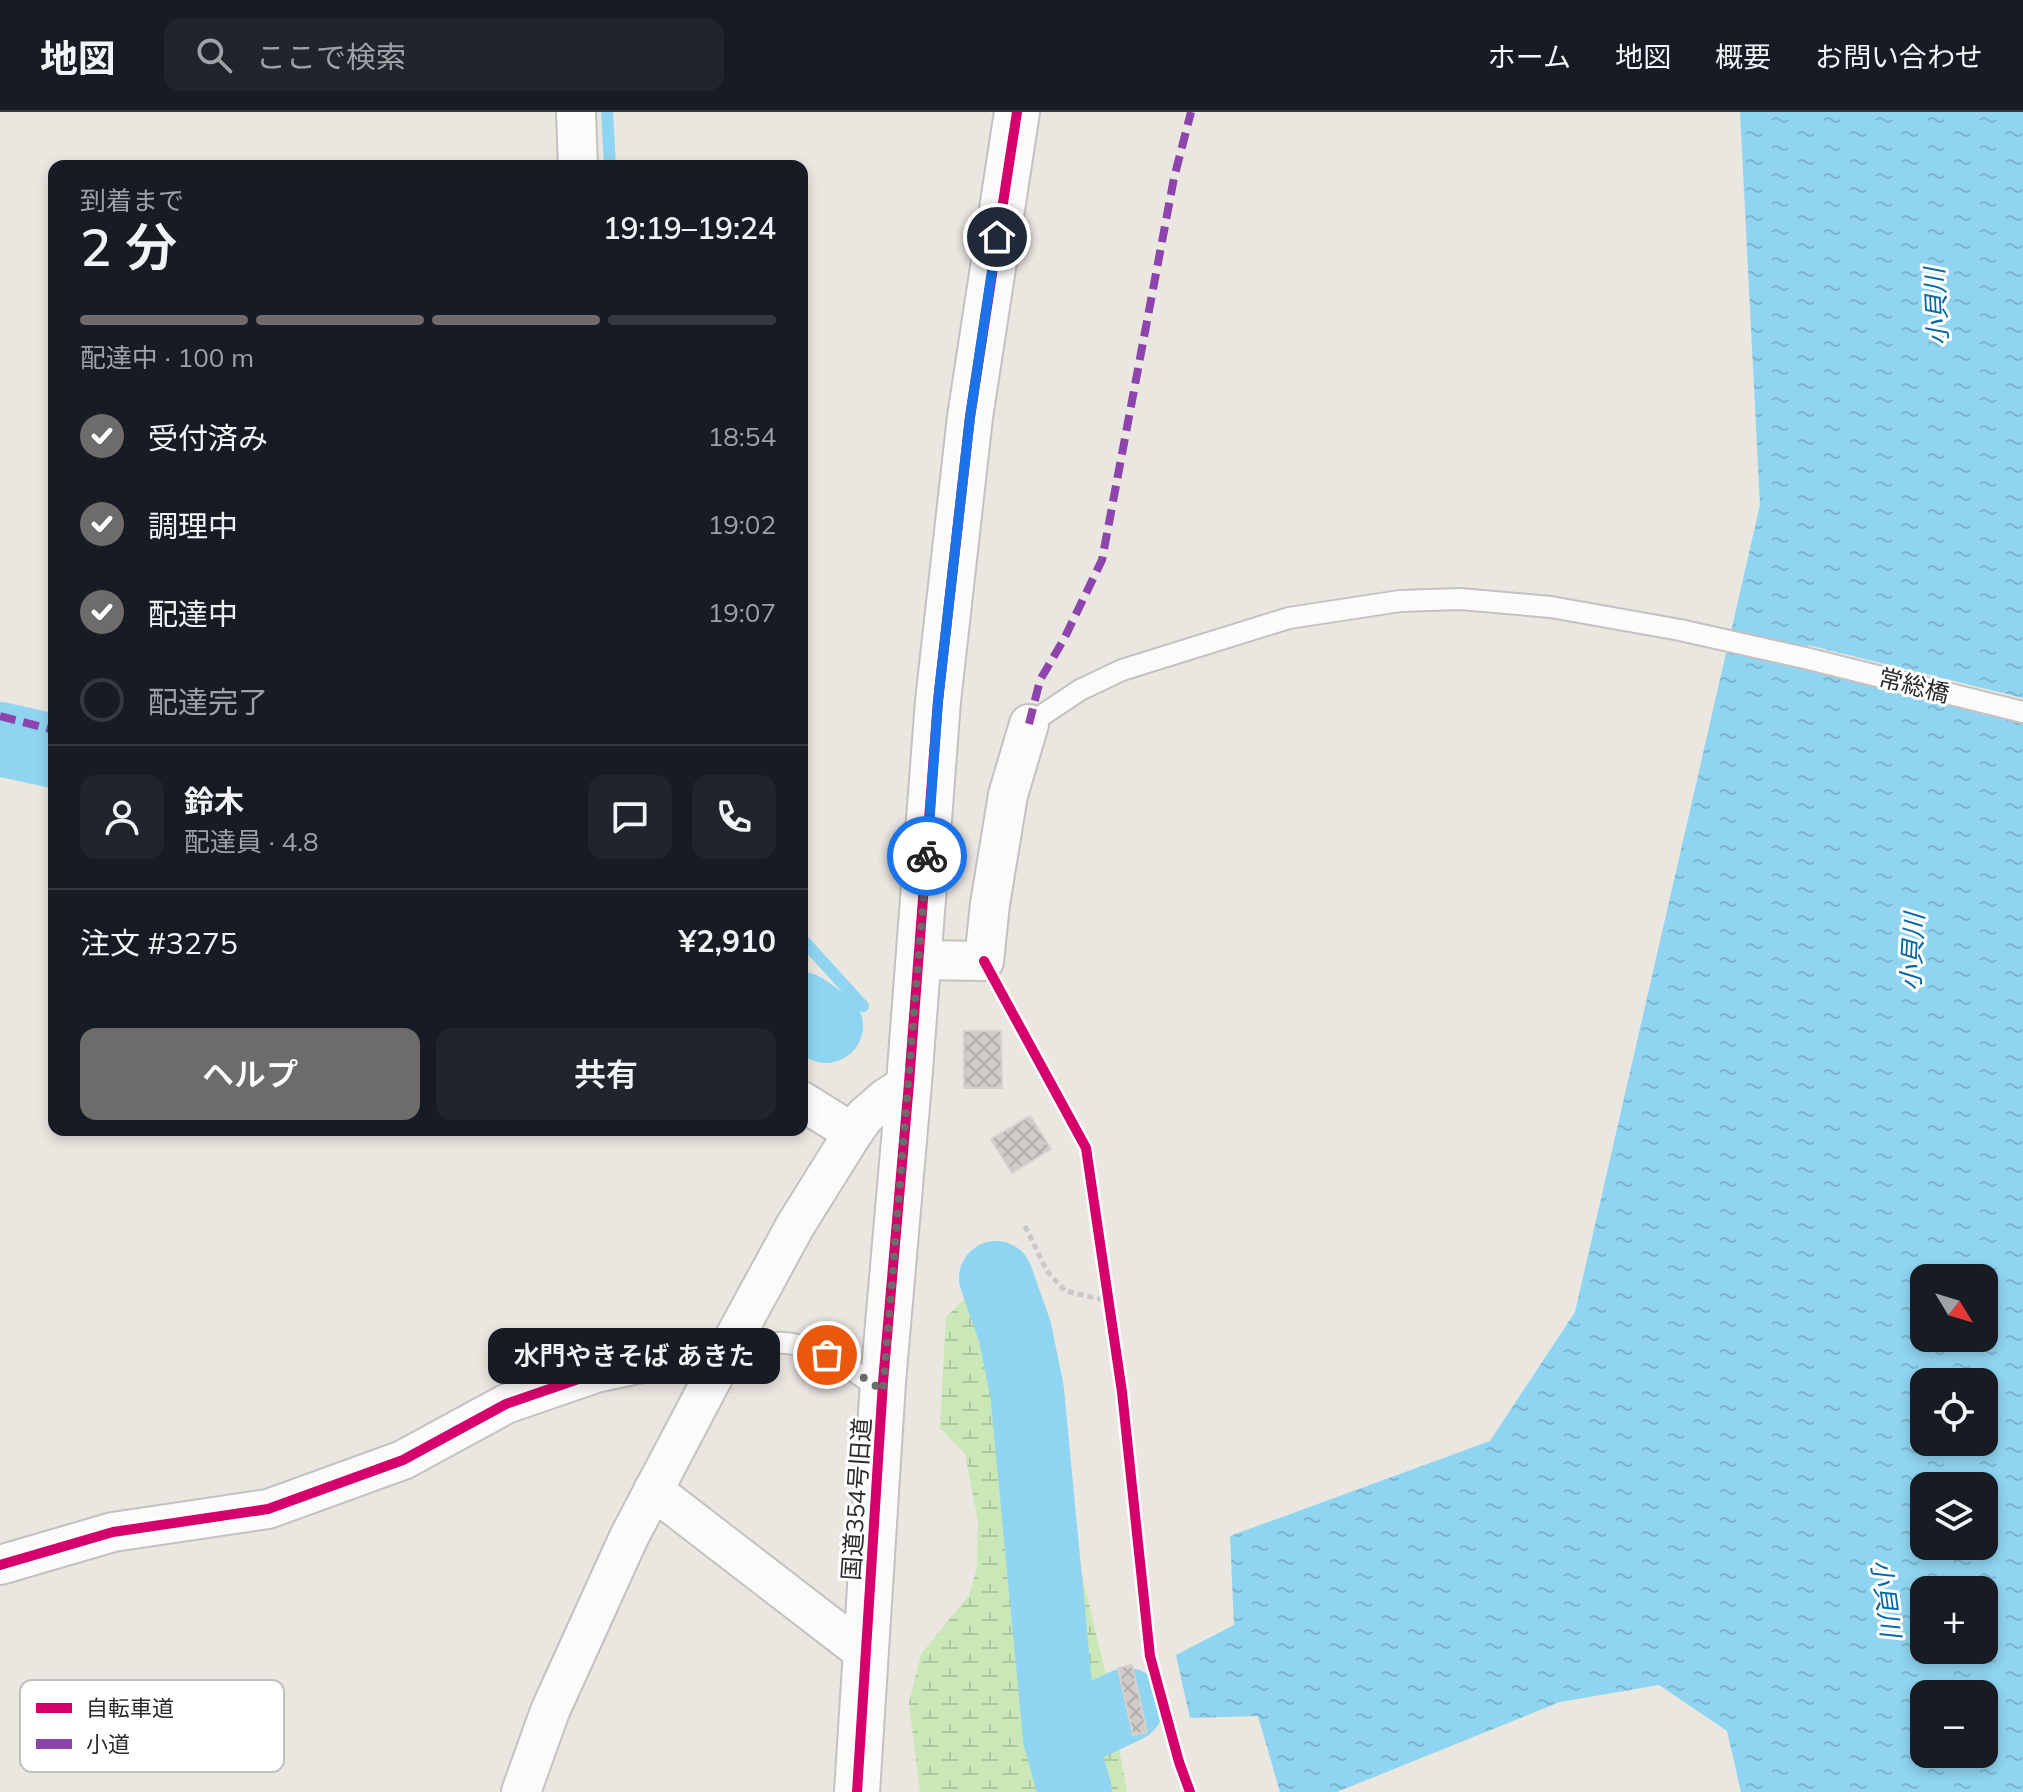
<!DOCTYPE html>
<html lang="ja">
<head>
<meta charset="utf-8">
<style>
	body { margin:0; font-family:Mulish,"Noto Sans JP",sans-serif; background:#20242c; color:#f1f3f6; height:100vh; display:flex; flex-direction:column; font-size:30px; white-space:nowrap }
	* { box-sizing:border-box; margin:0 }
	p { font-size:26px; color:#9ea1a6 }
	.icon { flex:none; width:44px; height:44px; fill:none; stroke:currentColor; stroke-width:2; stroke-linecap:round; stroke-linejoin:round }
	.map { position:relative; flex:1; overflow:hidden }
	.details { position:absolute; left:48px; top:48px; width:760px; height:976px; display:flex; flex-direction:column; background:#171b24; border-radius:16px; box-shadow:0 4px 12px #0003 }
	.details>* { flex:none }
	.needle { width:52px; rotate:128deg }
	.tools { position:absolute; left:1910px; top:1152px; display:grid; gap:16px }
	.tools a { display:grid; place-items:center; width:88px; height:88px; border-radius:16px; background:#171b24; box-shadow:0 4px 12px #0003; font-size:40px }
	.pin { position:absolute; display:grid; place-items:center; width:68px; height:68px; color:#fff; margin:-34px; border:4px solid #fff; border-radius:50%; box-shadow:0 2px 8px #0007 }
	.courier { position:absolute; display:grid; place-items:center; width:80px; height:80px; margin:-40px; border:6px solid #1a73e8; border-radius:50%; background:#fff; color:#222; box-shadow:0 2px 10px #0007 }
	.bubble { position:absolute; height:56px; border-radius:16px; background:#171b24; box-shadow:0 4px 12px #0003; font-size:26px; font-weight:600; line-height:56px; text-align:center }
	.summary em { font-style:normal; font-weight:600 }
	.summary div { display:flex; flex-direction:column-reverse }
	.summary { display:flex; align-items:center; justify-content:space-between; height:136px; padding:0 32px }
	h1 { font-size:52px; font-weight:600; line-height:60px }
	.bar { display:grid; grid-template-columns:repeat(4,1fr); gap:12px 8px; align-content:center; height:96px; padding:0 32px }
	.bar i { height:10px; border-radius:6px; background:#363941 }
	.bar .active { background:#6e6c6a }
	.bar p { grid-column:span 4 }
	.line { display:flex; align-items:center; gap:20px; padding:0 32px; border-top:2px solid #363941 }
	.line div { flex:1 }
	.round { display:grid; place-items:center; flex:none; width:84px; height:84px; border-radius:16px; background:#20242c }
	ol { padding:0 32px; list-style:none }
	li { display:flex; align-items:center; gap:24px; height:88px }
	li p { margin-inline-start:auto }
	li .icon { padding:8px; border-radius:50%; background:#6e6c6a; color:#fff; stroke-width:4 }
	li:last-child { color:#9ea1a6 }
	li i { width:44px; height:44px; border:4px solid #363941; border-radius:50% }
	.action { display:flex; gap:16px; margin-top:auto; padding:16px 32px }
	.action a { flex:1; height:92px; border-radius:16px; background:#6e6c6a; color:#fff; font-size:32px; font-weight:600; line-height:92px; text-align:center }
	.action a+a { background:#20242c; color:#f1f3f6 }
	header { display:flex; align-items:center; gap:48px; box-sizing:border-box; height:112px; padding:0 40px; background:#171b24; border-bottom:2px solid #363941 }
	header strong { font-size:38px }
	nav { display:flex; gap:44px; margin-inline-start:auto; font-size:28px }
	.search { width:560px; height:72px; background:#20242c; display:flex; align-items:center; gap:20px; box-sizing:border-box; padding:0 28px; border-radius:16px; color:#9ea1a6; font-size:30px }
	.map>svg:first-child { display:block }
</style>
</head>
<body>
<header>
<strong>地図</strong>
<div class="search"><svg class="icon" aria-label="search" viewBox="0 0 24 24"><circle cx="10" cy="10" r="6"/><path d="M15 15l6 6"/></svg>ここで検索</div>
<nav><a>ホーム</a><a>地図</a><a>概要</a><a>お問い合わせ</a></nav>
</header>
<div class="map">
<svg width="2023" height="1680" viewBox="0 0 2023 1680">
	<defs>
		<pattern id="wetland-marsh" width="20" height="14" patternUnits="userSpaceOnUse" patternTransform="scale(2)"><rect width="20" height="14" fill="#cae7b7"/><path d="M1 5h8M5 5V1M11 12h8M15 12V8" fill="none" stroke="#aec69e"/></pattern>
		<pattern id="water-ripples" width="26" height="14" patternUnits="userSpaceOnUse" patternTransform="scale(2)"><rect width="26" height="14" fill="#8fd4f0"/><path d="M2 4q2-2 4 0t4 0M15 11q2-2 4 0t4 0" fill="none" stroke="#7cb6ce"/></pattern>
		<pattern id="building-cross-hatch" width="8" height="8" patternUnits="userSpaceOnUse" patternTransform="scale(2)"><rect width="8" height="8" fill="#cfccc7"/><path d="M0 0l8 8M0 8l8-8" fill="none" stroke="#b2afab"/></pattern>
	</defs>
	<rect width="100%" height="100%" fill="#eae6e0"/>
	<polygon fill="url(#wetland-marsh)" points="1017,1154 1044,1209 1072,1421 1106,1563 1127,1680 920,1680 909,1591 921,1542 969,1483 977,1456 978,1409 965,1342 940,1316 946,1205 970,1182"/>
	<path fill="url(#water-ripples)" fill-rule="evenodd" d="M1740,0H2023V1680H1741L1727,1619L1659,1573L1560,1590L1337,1680H1280L1258,1604L1190,1606L1176,1543L1234,1513L1230,1424L1490,1329L1575,1200L1760,393ZM1924,1166H1984V1226H1924ZM1924,1270H1984V1330H1924ZM1924,1374H1984V1434H1924ZM1924,1478H1984V1538H1924ZM1924,1582H1984V1642H1924Z"/>
	<polygon fill="#eae6e0" points="1808,533 2023,586 2023,612 1802,557"/>
	<g fill="none" stroke-linecap="round" stroke-linejoin="round">
		<g stroke="#8fd4f0" stroke-width="12">
			<polyline points="607,0 610,54"/>
			<polyline points="802,827 863,894"/>
		</g>
		<g stroke="#8fd4f0" stroke-width="74">
			<polyline points="0,627 54,639"/>
			<polyline points="802,897 826,914"/>
			<polyline points="996,1166 1015,1220 1027,1279 1060,1625 1075,1680"/>
			<polyline points="1060,1625 1127,1593"/>
		</g>
	</g>
	<g fill="url(#building-cross-hatch)" stroke="#d5d1cc" stroke-width="2">
		<polygon points="964,919 1001,919 1002,976 964,976"/>
		<polygon points="1030,1004 1051,1037 1012,1061 991,1027"/>
		<polygon points="1132,1553 1147,1620 1133,1623 1118,1556"/>
	</g>
	<g fill="none" stroke-linecap="round" stroke-linejoin="round">
		<g stroke="#c3c2c2" stroke-width="24">
			<g id="service">
				<polyline points="1029,612 1080,578 1122,558 1289,506 1400,489 1460,487 1551,495 1680,518 1805,546 2023,600"/>
				<path d="M722,1249C738,1244 754,1236 769,1232C805,1224 856,1260 883,1279"/>
			</g>
		</g>
		<g stroke="#c3c2c2" stroke-width="42">
			<g id="minor">
				<polyline points="576,0 578,54"/>
				<polyline points="919,848 984,849 990,792 1008,683 1029,612"/>
				<polyline points="802,989 853,1021"/>
				<polyline points="653,1378 866,1542"/>
				<polyline points="0,1453 113,1420 268,1397 403,1348 506,1292 596,1261 647,1250 721,1250"/>
				<polyline points="521,1680 550,1599 629,1425 721,1250 795,1114 853,1021 865,1004 886,986 909,971"/>
			</g>
		</g>
		<g stroke="#c3c2c2" stroke-width="48">
			<polyline id="tertiary" points="857,1680 883,1270 909,971 938,589 970,305 1017,0"/>
		</g>
		<polyline stroke="#c8c8c7" stroke-width="5" stroke-dasharray="6 4" stroke-linecap="butt" points="1025,1114 1047,1159 1065,1179 1109,1189"/>
		<use href="#service" stroke="#fcfbfa" stroke-width="20"/>
		<use href="#minor" stroke="#fcfbfa" stroke-width="38"/>
		<use href="#tertiary" stroke="#fcfbfa" stroke-width="44"/>
		<g stroke="#8e44ad" stroke-width="8" stroke-dasharray="16 8" stroke-linecap="butt">
			<polyline points="0,604 54,618"/>
			<polyline points="1029,612 1040,568 1064,527 1102,448 1174,66 1191,0"/>
		</g>
		<g stroke="#fff" stroke-width="15">
			<g id="cycleway">
				<polyline points="984,849 1086,1036 1122,1280 1150,1544 1179,1650 1190,1680"/>
				<polyline points="0,1453 113,1420 268,1397 403,1348 506,1292 596,1261 647,1250 721,1250"/>
				<polyline points="857,1680 883,1270 909,971 938,589 970,305 1017,0"/>
			</g>
		</g>
		<use href="#cycleway" stroke="#d6006c" stroke-width="10"/>
	</g>
	<g fill="none" stroke-linecap="round" stroke-linejoin="round">
		<polyline stroke="#6e6c6a" stroke-width="8" stroke-dasharray="0 14.4" points="827,1243 857,1261 883,1279 927,744"/>
		<polyline stroke="#1a73e8" stroke-width="10" points="927,744 938,589 970,305 997,125"/>
	</g>
	<g text-anchor="middle" dominant-baseline="central" stroke-width="6" stroke-linejoin="round" paint-order="stroke">
		<g font-size="24" fill="#2b2b2b" stroke="#fff">
			<text transform="translate(1914 573) rotate(14)">常総橋</text>
			<text transform="translate(856 1387) rotate(-86)">国道354号旧道</text>
		</g>
		<g font-size="26" font-style="italic" fill="#0469a6" stroke="#fff">
			<text transform="translate(1936 195) rotate(-93)">小貝川</text>
			<text transform="translate(1912 840) rotate(-87)">小貝川</text>
			<text transform="translate(1886 1486) rotate(82)">小貝川</text>
		</g>
	</g>
	<rect x="20" y="1568" width="264" height="92" rx="12" fill="#fff" stroke="#bfbfbf" stroke-width="2"/>
	<rect x="36" y="1591" width="36" height="10" fill="#d6006c"/>
	<rect x="36" y="1627" width="36" height="10" fill="#8e44ad"/>
	<g font-size="22" fill="#2b2b2b">
		<text x="86" y="1604">自転車道</text>
		<text x="86" y="1640">小道</text>
	</g>
</svg>
<div class="tools">
<a><svg class="needle" viewBox="-14 -14 28 28"><path d="M0-13l5 13h-10z" fill="#e53935"/><path d="M0 13l5-13h-10z" fill="#9ea1a6"/></svg></a>
<a><svg class="icon" aria-label="locate" viewBox="0 0 24 24"><circle cx="12" cy="12" r="6"/><path d="M12 2v4M12 18v4M2 12h4M18 12h4"/></svg></a>
<a><svg class="icon" aria-label="layers" viewBox="0 0 24 24"><path d="M12 4l9 5-9 5-9-5zM3 14l9 5 9-5"/></svg></a>
<a>+</a>
<a>−</a>
</div>
<div class="pin" style="left:827px;top:1243px;background:#ea580c"><svg class="icon" aria-label="bag" viewBox="0 0 24 24"><path d="M5 8h14l-1 12H6zM9 8a3 3 0 0 1 6 0"/></svg></div>
<div class="pin" style="left:997px;top:125px;background:#1f2937"><svg class="icon" aria-label="home" viewBox="0 0 24 24"><path d="M3 11l9-7 9 7M6 9v11h12V9"/></svg></div>
<div class="courier" style="left:927px;top:744px"><svg class="icon" aria-label="bike" viewBox="0 0 24 24"><circle cx="6" cy="16" r="4"/><circle cx="18" cy="16" r="4"/><path d="M6 16l4-8h5l3 8M10 8l3 8H6M13 5h3"/></svg></div>
<div class="bubble" style="left:488px;top:1216px;width:292px">水門やきそば あきた</div>
<section class="details">
<div class="summary"><div><h1>2 分</h1><p>到着まで</p></div><em>19:19–19:24</em></div>
<div class="bar"><i class="active"></i><i class="active"></i><i class="active"></i><i></i><p>配達中 · 100 m</p></div>
<ol>
<li><svg class="icon" aria-label="check" viewBox="0 0 24 24"><path d="M5 12l5 5 9-10"/></svg>受付済み<p>18:54</p></li>
<li><svg class="icon" aria-label="check" viewBox="0 0 24 24"><path d="M5 12l5 5 9-10"/></svg>調理中<p>19:02</p></li>
<li><svg class="icon" aria-label="check" viewBox="0 0 24 24"><path d="M5 12l5 5 9-10"/></svg>配達中<p>19:07</p></li>
<li><i></i>配達完了</li>
</ol>
<div class="line" style="height:144px"><a class="round"><svg class="icon" aria-label="person" viewBox="0 0 24 24"><circle cx="12" cy="8" r="4"/><path d="M4 21q1-7 8-7t8 7"/></svg></a><div><b>鈴木</b><p>配達員 · 4.8</p></div><a class="round"><svg class="icon" aria-label="chat" viewBox="0 0 24 24"><path d="M4 5h16v11H9l-5 4z"/></svg></a><a class="round"><svg class="icon" aria-label="phone" viewBox="0 0 24 24"><path d="M5 4h4l2 5-3 2q2 4 5 5l2-3 5 2v4C11 20 4 13 5 4z"/></svg></a></div>
<div class="line" style="height:104px"><div>注文 #3275</div><b>¥2,910</b></div>
<div class="action"><a>ヘルプ</a><a>共有</a></div>
</section>
</div>
</body>
</html>
